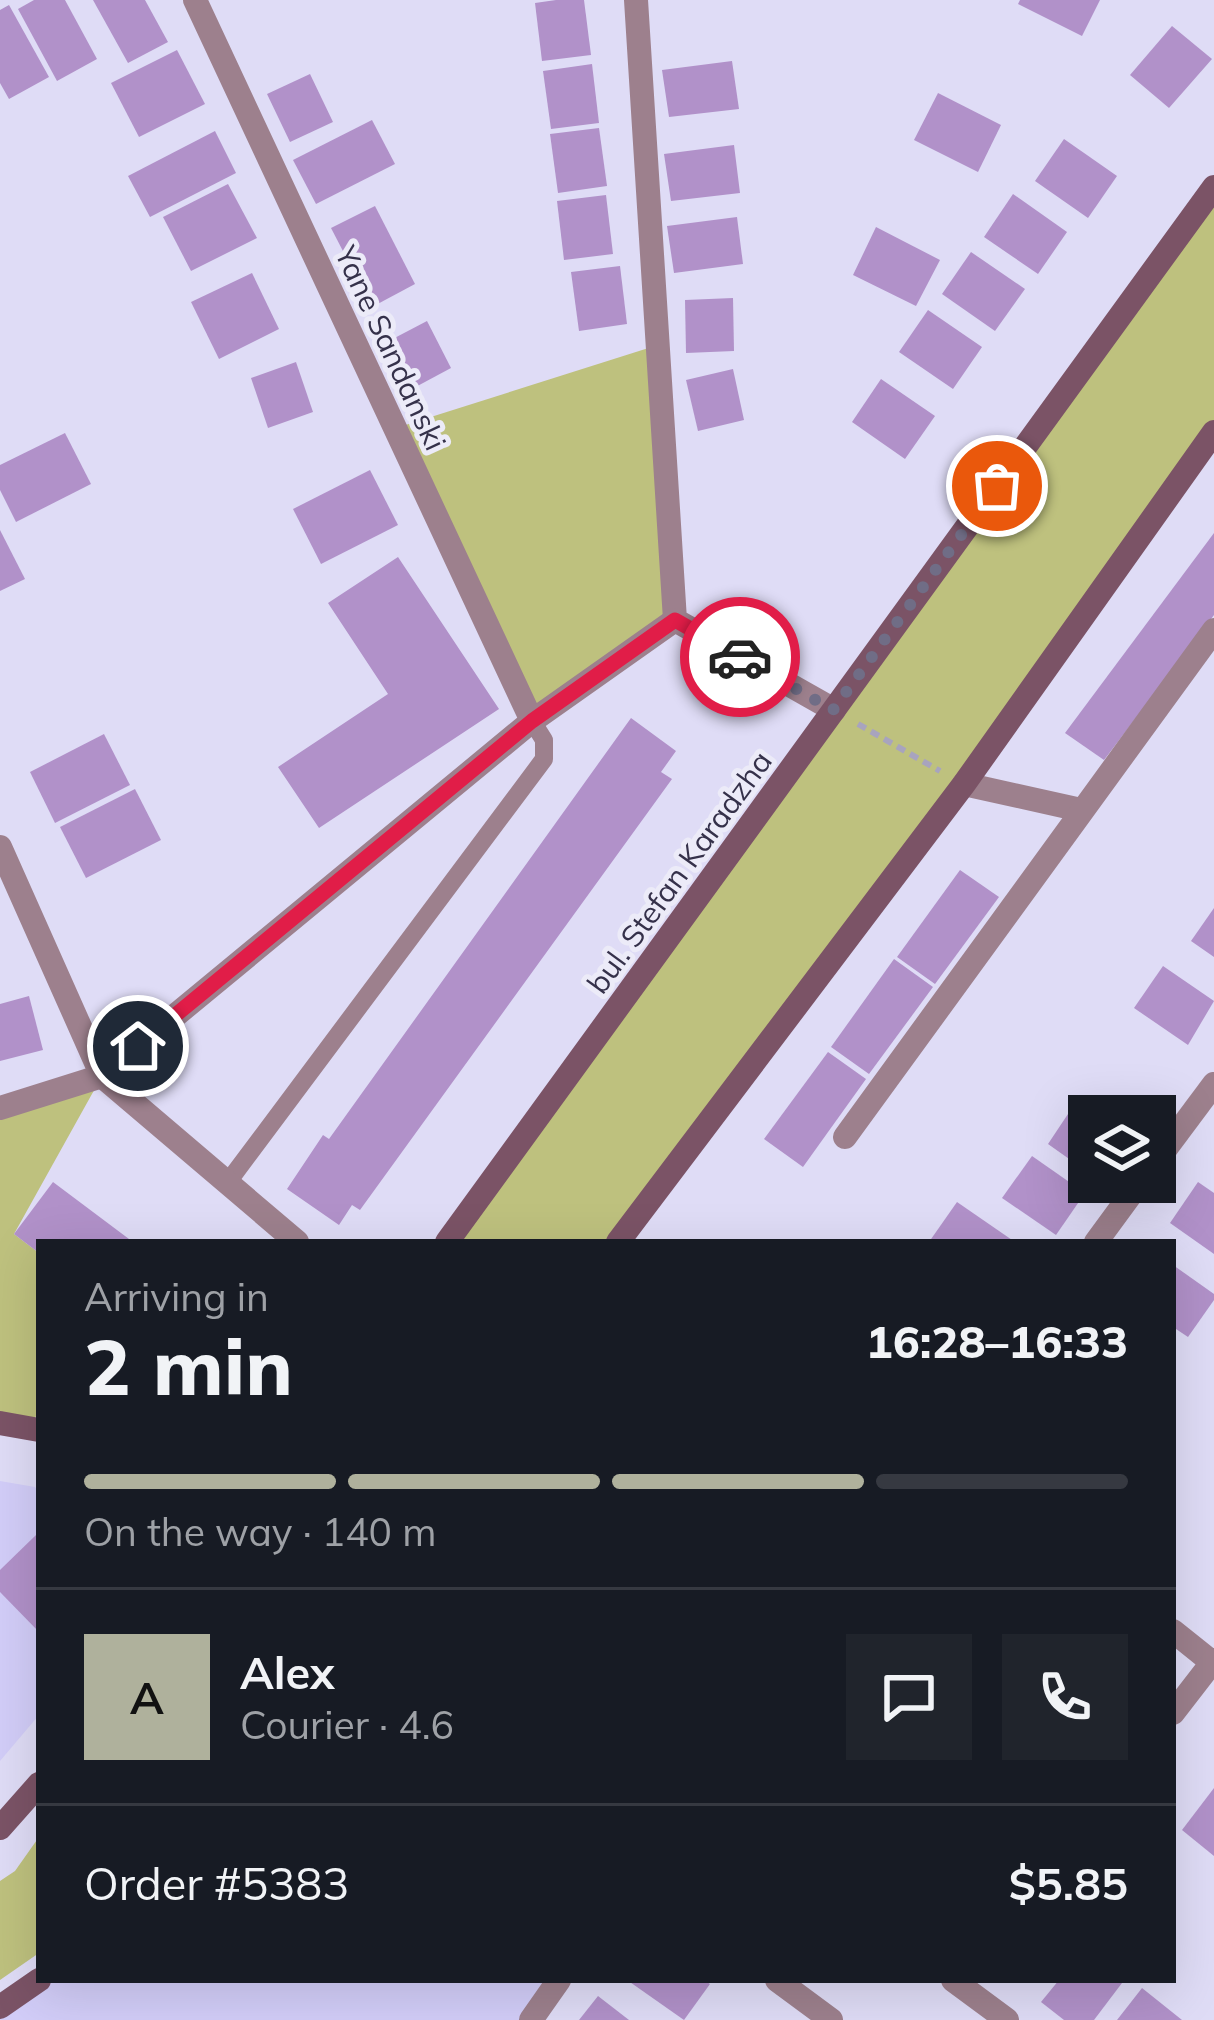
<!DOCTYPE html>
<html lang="en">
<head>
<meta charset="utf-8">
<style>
	body { margin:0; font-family:Mulish,sans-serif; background:#20242c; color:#f1f3f6; height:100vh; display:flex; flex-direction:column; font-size:45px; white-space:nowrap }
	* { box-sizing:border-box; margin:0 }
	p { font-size:39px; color:#9ea1a6 }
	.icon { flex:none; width:66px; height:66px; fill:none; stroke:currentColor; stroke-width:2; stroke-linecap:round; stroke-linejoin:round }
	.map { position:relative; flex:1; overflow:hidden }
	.side { position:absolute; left:36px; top:1239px; width:1140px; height:744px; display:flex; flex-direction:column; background:#171b24; border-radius:0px; box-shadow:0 12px 48px #0002 }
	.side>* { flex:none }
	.fabs { position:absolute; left:1068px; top:1095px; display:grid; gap:24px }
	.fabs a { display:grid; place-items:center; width:108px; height:108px; border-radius:0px; background:#171b24; box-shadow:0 12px 48px #0002; font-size:60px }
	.pin { position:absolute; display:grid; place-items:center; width:102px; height:102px; color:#fff; margin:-51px; border:6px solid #fff; border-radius:50%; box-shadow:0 3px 12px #0007 }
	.courier { position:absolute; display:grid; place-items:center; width:120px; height:120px; margin:-60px; border:9px solid #e11d48; border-radius:50%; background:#fff; color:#222; box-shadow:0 3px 15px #0007 }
	.headline em { font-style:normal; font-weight:800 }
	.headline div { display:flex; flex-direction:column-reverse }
	.headline { display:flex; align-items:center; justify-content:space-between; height:204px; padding:0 48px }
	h1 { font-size:78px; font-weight:800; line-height:90px }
	.bar { display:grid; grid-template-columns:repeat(4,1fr); gap:18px 12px; align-content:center; height:144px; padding:0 48px }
	.bar i { height:15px; border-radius:9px; background:#363941 }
	.bar .on { background:#afb19c }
	.bar p { grid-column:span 4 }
	.line { display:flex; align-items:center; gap:30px; padding:0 48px; border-top:3px solid #363941 }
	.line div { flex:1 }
	.round { display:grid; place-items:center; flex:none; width:126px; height:126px; border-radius:0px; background:#20242c }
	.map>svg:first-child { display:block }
</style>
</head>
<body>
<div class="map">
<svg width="1214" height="2020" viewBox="0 0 1214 2020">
	<rect width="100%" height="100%" fill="#dfdcf6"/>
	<g fill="#d2cdf8">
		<polygon points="0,1481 35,1487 39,1493 39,1715 0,1761"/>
		<polygon points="39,1980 559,1980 531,2020 0,2020 0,2007"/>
	</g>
	<g fill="#bec17e">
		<polygon points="1214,188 1214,432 618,1242 447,1242"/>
		<polygon points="658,345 675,620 532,721 396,428"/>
		<polygon points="102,1076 14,1234 39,1253 39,1411 29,1428 0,1423 0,1108"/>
		<polygon points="39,1837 39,1953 0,1980 0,1881 15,1871"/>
	</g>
	<g fill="#b191c9">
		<polygon points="34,0 65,0 97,59 57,81 18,9"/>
		<polygon points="93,0 145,0 168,42 128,63"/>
		<polygon points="556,0 584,0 591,55 542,61 535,3"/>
		<polygon points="1020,0 1100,0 1082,36 1018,4"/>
		<polygon points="9,5 49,77 9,99 0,83 0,10"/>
		<polygon points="1172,26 1212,59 1169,108 1130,75"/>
		<polygon points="177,50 205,104 139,137 111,83"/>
		<polygon points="732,61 739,109 669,117 662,70"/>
		<polygon points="592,64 599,123 551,129 543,71"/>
		<polygon points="310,74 333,122 290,142 267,94"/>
		<polygon points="938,93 1001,125 978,172 914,140"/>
		<polygon points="372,120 395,164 316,204 293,160"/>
		<polygon points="599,128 607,186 558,193 550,134"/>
		<polygon points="215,131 236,173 150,217 128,176"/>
		<polygon points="1064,139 1117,176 1088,218 1035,181"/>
		<polygon points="734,145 740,193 671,201 664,154"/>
		<polygon points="228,184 257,238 191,271 163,217"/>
		<polygon points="1013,194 1067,232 1038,274 984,237"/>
		<polygon points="606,195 613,254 564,260 557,201"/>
		<polygon points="375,206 415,284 372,307 331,228"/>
		<polygon points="737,217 743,264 674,273 667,226"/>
		<polygon points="876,227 940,260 916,306 853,275"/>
		<polygon points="971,252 1025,289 995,331 942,294"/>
		<polygon points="620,266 627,324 579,331 571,272"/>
		<polygon points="252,273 279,329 219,359 191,302"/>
		<polygon points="733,298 734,351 686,353 685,300"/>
		<polygon points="928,310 982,347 953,389 899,352"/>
		<polygon points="427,321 451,368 410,390 385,343"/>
		<polygon points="296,362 313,412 268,428 251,378"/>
		<polygon points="733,369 744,420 698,431 686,380"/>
		<polygon points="881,379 935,416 905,459 852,422"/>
		<polygon points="65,433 91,484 16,522 0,490 0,465"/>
		<polygon points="370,470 398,525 321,564 293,509"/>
		<polygon points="0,530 25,579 0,591"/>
		<polygon points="1214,533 1214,615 1104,760 1065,733"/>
		<polygon points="398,557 499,709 319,828 278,767 388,694 328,603"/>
		<polygon points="631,718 676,751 661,772 672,779 360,1210 352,1205 339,1225 287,1189 323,1135 329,1139"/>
		<polygon points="104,734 130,785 55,823 30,772"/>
		<polygon points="135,789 161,840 86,878 60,827"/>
		<polygon points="960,870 999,897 935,984 897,957"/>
		<polygon points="1214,908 1214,957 1191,941"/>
		<polygon points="894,959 933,987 869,1074 831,1047"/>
		<polygon points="1163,966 1214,1001 1188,1045 1134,1008"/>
		<polygon points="29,996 43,1050 0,1061 0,1004"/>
		<polygon points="828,1052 866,1079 803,1167 764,1139"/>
		<polygon points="1076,1102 1097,1116 1089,1116 1089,1173 1048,1144"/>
		<polygon points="1032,1156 1085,1193 1056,1235 1002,1198"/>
		<polygon points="53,1182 133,1242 39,1242 39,1253 14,1234"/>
		<polygon points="1198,1182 1214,1193 1214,1254 1170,1223"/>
		<polygon points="957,1202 1015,1242 929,1242"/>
		<polygon points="1173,1265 1214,1294 1214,1300 1188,1337 1173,1327"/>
		<polygon points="36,1535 39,1537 39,1632 0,1592 0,1570"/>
		<polygon points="1214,1788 1214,1856 1182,1830"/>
		<polygon points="627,1980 704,1980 710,1984 684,2020"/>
		<polygon points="1059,1980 1118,1980 1122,1983 1094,2020 1064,2020 1041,2002"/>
		<polygon points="1142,1988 1182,2020 1117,2020"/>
		<polygon points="598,1996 629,2020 579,2020"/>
	</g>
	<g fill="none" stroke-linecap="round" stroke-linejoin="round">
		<polyline stroke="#a8a4be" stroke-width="6" stroke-dasharray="9 6" stroke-linecap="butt" points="858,724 940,771"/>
		<polyline stroke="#9d808d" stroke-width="18" points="228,1182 544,759 544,740 532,721"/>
		<g stroke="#9d808d" stroke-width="24">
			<polyline points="195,0 532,721"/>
			<polyline points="636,0 675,620 834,710"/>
			<polyline points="964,784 1081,810"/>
			<polyline points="0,847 102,1076 297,1242"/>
			<polyline points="0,1108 102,1076 532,721 675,620"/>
			<polyline points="845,1137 1214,630"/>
			<polyline points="1155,1163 1214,1084"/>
			<polyline points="1096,1242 1140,1182"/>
			<polyline points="1173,1631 1214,1664"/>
			<polyline points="1173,1713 1214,1660"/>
			<polyline points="777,1980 831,2020"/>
			<polyline points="953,1980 1007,2020"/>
			<polyline points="531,2020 559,1980"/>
		</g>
		<g stroke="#7b5366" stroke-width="24">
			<polyline points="447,1242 1214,187"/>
			<polyline points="618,1242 964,784 1214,432"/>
			<polyline points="0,1423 39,1430"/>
			<polyline points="0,1828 39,1784"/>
			<polyline points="0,2007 39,1980"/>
		</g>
	</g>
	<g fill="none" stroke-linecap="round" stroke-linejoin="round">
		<polyline stroke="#706d86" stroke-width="12" stroke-dasharray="0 21.6" points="740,657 833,710 997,486"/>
		<polyline stroke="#e11d48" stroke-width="15" points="138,1046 532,721 675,620 740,657"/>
	</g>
	<g text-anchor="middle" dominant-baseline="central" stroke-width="10" stroke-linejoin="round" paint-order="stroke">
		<g font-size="30" fill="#35314a" stroke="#ecebf8">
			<text transform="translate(391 348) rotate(65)">Yane Sandanski</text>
			<text transform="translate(679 872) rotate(-54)">bul. Stefan Karadzha</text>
		</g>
	</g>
</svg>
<div class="fabs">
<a><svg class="icon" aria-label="layers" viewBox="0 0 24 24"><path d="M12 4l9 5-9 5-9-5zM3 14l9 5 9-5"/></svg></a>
</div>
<div class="pin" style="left:997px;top:486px;background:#ea580c"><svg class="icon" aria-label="bag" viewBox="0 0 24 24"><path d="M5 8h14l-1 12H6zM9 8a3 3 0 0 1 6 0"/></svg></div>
<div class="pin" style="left:138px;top:1046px;background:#1f2937"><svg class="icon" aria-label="home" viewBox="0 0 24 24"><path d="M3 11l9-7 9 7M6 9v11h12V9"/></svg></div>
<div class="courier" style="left:740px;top:657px"><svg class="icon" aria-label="car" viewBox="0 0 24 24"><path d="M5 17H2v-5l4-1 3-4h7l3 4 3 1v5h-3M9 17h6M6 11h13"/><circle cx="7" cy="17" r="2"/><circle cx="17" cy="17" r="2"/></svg></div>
<section class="side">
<div class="headline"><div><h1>2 min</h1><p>Arriving in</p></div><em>16:28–16:33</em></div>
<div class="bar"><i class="on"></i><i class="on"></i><i class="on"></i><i></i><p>On the way · 140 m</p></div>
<div class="line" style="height:216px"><b class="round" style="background:#afb19c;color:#111">A</b><div><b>Alex</b><p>Courier · 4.6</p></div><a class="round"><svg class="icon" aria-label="chat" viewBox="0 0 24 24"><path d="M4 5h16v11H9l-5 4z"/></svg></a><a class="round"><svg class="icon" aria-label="phone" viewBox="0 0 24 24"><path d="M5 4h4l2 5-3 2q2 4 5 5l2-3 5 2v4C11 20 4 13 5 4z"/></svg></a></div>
<div class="line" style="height:156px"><div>Order #5383</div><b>$5.85</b></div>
</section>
</div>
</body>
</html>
